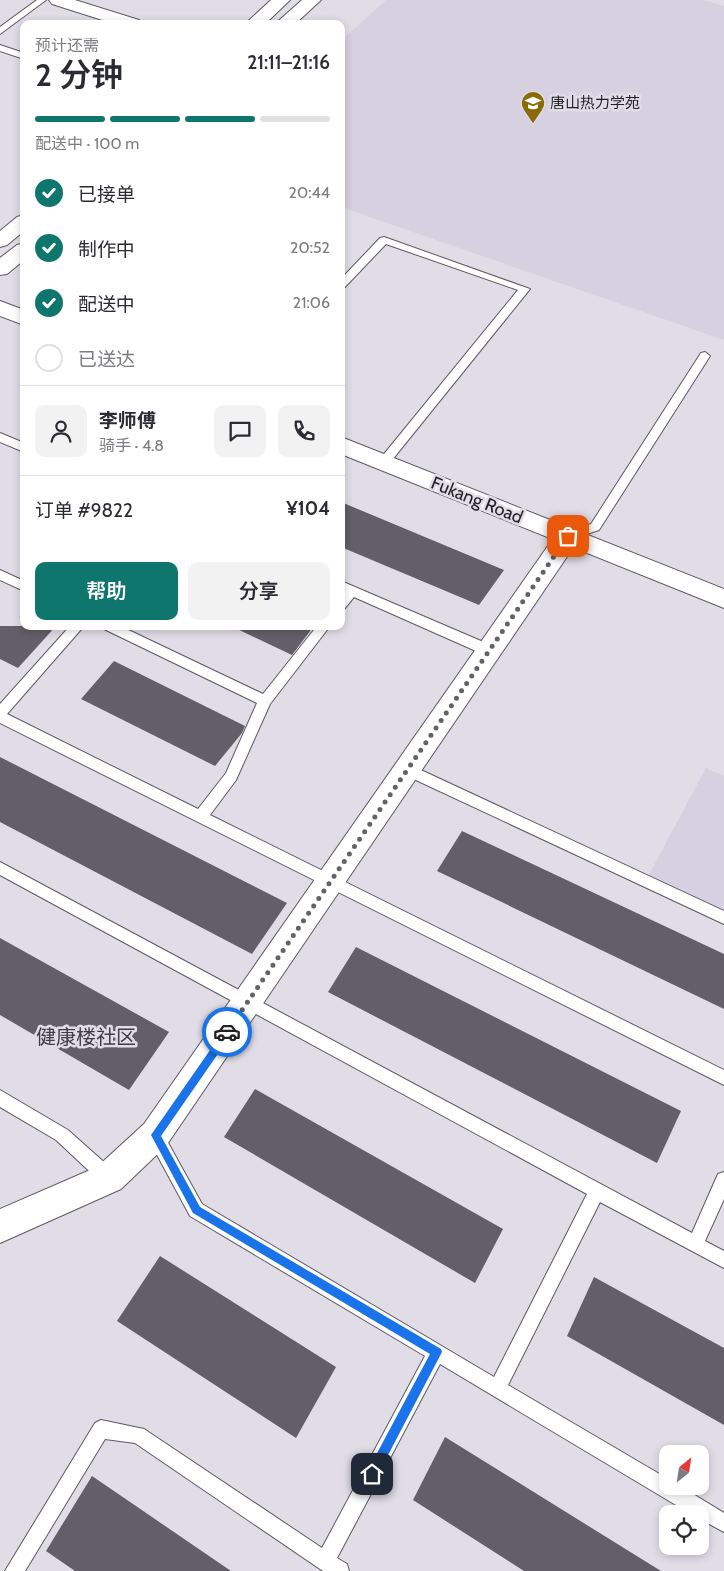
<!DOCTYPE html>
<html lang="zh">
<head>
<meta charset="utf-8">
<style>
	body { margin:0; font-family:Cabin,"Noto Sans SC",sans-serif; background:#f2f2f3; color:#2b2b33; height:100vh; display:flex; flex-direction:column; font-size:19px; white-space:nowrap }
	* { box-sizing:border-box; margin:0 }
	p { font-size:16px; color:#7c7c81 }
	.icon { flex:none; width:28px; height:28px; fill:none; stroke:currentColor; stroke-width:2; stroke-linecap:round; stroke-linejoin:round }
	.map { position:relative; flex:1; overflow:hidden }
	.sheet { position:absolute; left:20px; top:20px; width:325px; height:610px; display:flex; flex-direction:column; background:#fff; border-radius:10px; box-shadow:0 2px 8px #0003 }
	.sheet>* { flex:none }
	.needle { width:32px; rotate:30deg }
	.buttons { position:absolute; left:659px; top:1445px; display:grid; gap:10px }
	.buttons a { display:grid; place-items:center; width:50px; height:50px; border-radius:10px; background:#fff; box-shadow:0 2px 8px #0003; font-size:25px }
	.pin { position:absolute; display:grid; place-items:center; width:42px; height:42px; color:#fff; margin:-21px; border-radius:10px; box-shadow:0 2px 8px #0006 }
	.courier { position:absolute; display:grid; place-items:center; width:50px; height:50px; margin:-25px; border:4px solid #1a73e8; border-radius:50%; background:#fff; color:#222; box-shadow:0 1px 6px #0007 }
	.summary em { font-style:normal; font-weight:600 }
	.summary div { display:flex; flex-direction:column-reverse }
	.summary { display:flex; align-items:center; justify-content:space-between; height:85px; padding:0 15px }
	h1 { font-size:32px; font-weight:600; line-height:38px }
	.bar { display:grid; grid-template-columns:repeat(4,1fr); gap:8px 5px; align-content:center; height:60px; padding:0 15px }
	.bar i { height:6px; border-radius:4px; background:#e1e1e2 }
	.bar .on { background:#0f766e }
	.bar p { grid-column:span 4 }
	.line { display:flex; align-items:center; gap:12px; padding:0 15px; border-top:1px solid #e1e1e2 }
	.line div { flex:1 }
	.round { display:grid; place-items:center; flex:none; width:52px; height:52px; border-radius:10px; background:#f2f2f3 }
	ol { padding:0 15px; list-style:none }
	li { display:flex; align-items:center; gap:15px; height:55px }
	li p { margin-inline-start:auto }
	li .icon { padding:5px; border-radius:50%; background:#0f766e; color:#fff; stroke-width:4 }
	li:last-child { color:#7c7c81 }
	li i { width:28px; height:28px; border:2px solid #e1e1e2; border-radius:50% }
	.button { display:flex; gap:10px; margin-top:auto; padding:10px 15px }
	.button a { flex:1; height:58px; border-radius:10px; background:#0f766e; color:#fff; font-size:20px; font-weight:600; line-height:58px; text-align:center }
	.button a+a { background:#f2f2f3; color:#2b2b33 }
	.map>svg:first-child { display:block }
</style>
</head>
<body>
<div class="map">
<svg width="724" height="1571" viewBox="0 0 724 1571">
	<rect width="100%" height="100%" fill="#e1dde7"/>
	<g fill="#d7d0e1">
		<polygon points="386,0 703,0 724,6 724,340 341,207 341,41"/>
		<polygon points="706,768 724,776 724,919 645,882"/>
	</g>
	<g fill="#635f68">
		<polygon points="341,502 504,570 479,605 341,547"/>
		<polygon points="0,626 56,626 18,668 0,659"/>
		<polygon points="231,626 314,626 292,655"/>
		<polygon points="114,661 245,726 242,733 215,766 81,699"/>
		<polygon points="0,757 287,903 252,954 0,822"/>
		<polygon points="462,831 724,954 724,1009 437,871"/>
		<polygon points="0,938 169,1032 129,1090 0,1015"/>
		<polygon points="356,947 681,1111 657,1163 328,992"/>
		<polygon points="255,1089 503,1229 475,1283 224,1137"/>
		<polygon points="160,1256 336,1367 296,1438 117,1321"/>
		<polygon points="594,1277 724,1348 724,1425 567,1336"/>
		<polygon points="445,1437 661,1571 524,1571 413,1500"/>
		<polygon points="92,1476 231,1571 75,1571 46,1551"/>
	</g>
	<g fill="none" stroke-linecap="round" stroke-linejoin="round">
		<g stroke="#5d5962" stroke-width="2">
			<g id="service">
				<polygon points="37,0 46,0 0,34 0,27"/>
				<polygon points="0,45 24,53 24,59 0,51"/>
				<polygon points="384,237 530,289 388,465 384,466 378,462 380,459 518,290 386,244 345,287 341,288 341,279 380,238"/>
				<polygon points="705,352 710,356 599,530 568,540 564,539 562,536 564,533 591,524 701,353"/>
				<polygon points="0,433 24,443 24,452 0,442"/>
				<polygon points="0,570 24,581 24,591 0,580"/>
				<polygon points="341,581 495,647 496,651 490,656 485,655 354,597 345,608 341,610 341,596 344,592 341,591"/>
				<polygon points="70,626 84,626 7,714 198,809 226,773 257,703 104,629 102,626 120,626 263,694 317,626 330,626 270,704 236,780 210,815 724,1070 724,1085 0,723 0,704"/>
				<polygon points="408,764 724,911 724,924 403,774 401,770 403,766"/>
				<polygon points="0,862 692,1233 718,1174 724,1172 724,1199 705,1241 724,1251 724,1268 600,1202 508,1385 668,1479 668,1486 680,1486 724,1513 724,1532 700,1519 700,1514 691,1514 440,1364 337,1558 347,1564 349,1571 323,1571 135,1443 105,1439 25,1571 5,1571 95,1423 101,1420 144,1429 322,1548 425,1356 190,1216 149,1140 147,1135 149,1130 155,1127 161,1130 202,1204 494,1377 587,1194 0,875"/>
				<polygon points="0,1090 68,1130 115,1172 117,1178 115,1184 109,1186 103,1184 56,1140 0,1107"/>
			</g>
		</g>
		<g stroke="#5d5962" stroke-width="2">
			<g id="minor">
				<polygon points="49,0 75,0 139,20 142,24 115,24 52,4"/>
				<polygon points="568,527 577,530 580,536 577,542 166,1146 121,1189 0,1243 0,1209 97,1167 144,1124 559,530"/>
			</g>
		</g>
		<g stroke="#5d5962" stroke-width="2">
			<g id="tertiary">
				<polygon points="0,301 24,310 24,325 0,316"/>
				<polygon points="341,437 724,589 724,608 341,454"/>
			</g>
		</g>
		<g stroke="#5d5962" stroke-width="2">
			<g id="secondary">
				<polygon points="271,0 290,0 265,24 245,24"/>
				<polygon points="302,0 321,0 295,24 275,24"/>
				<polygon points="24,215 24,231 7,245 0,247 0,231 17,217"/>
				<polygon points="24,243 24,260 7,274 0,275 0,258 17,245"/>
			</g>
		</g>
		<use href="#service" fill="#fff" fill-rule="evenodd"/>
		<use href="#minor" fill="#fff" fill-rule="evenodd"/>
		<use href="#tertiary" fill="#fff" fill-rule="evenodd"/>
		<use href="#secondary" fill="#fff" fill-rule="evenodd"/>
	</g>
	<polygon fill="#1a73e8" points="227,1028 232,1032 231,1035 161,1136 200,1207 441,1349 442,1352 376,1478 372,1479 366,1474 368,1470 430,1354 193,1213 151,1135 224,1030"/>
	<g fill="none" stroke-linecap="round" stroke-linejoin="round">
		<polyline stroke="#646268" stroke-width="5" stroke-dasharray="0 9" points="227,1032 568,536"/>
	</g>
	<defs>
		<g id="university-pin" transform="scale(1.25)"><path d="M0 17L-7.5 6A9.5 9.5 0 1 1 7.5 6Z" fill="#896b09" stroke="#e1dde7"/><path d="M0-5L7-2L0 1L-7-2ZM-4 1L0 2.5L4 1V4Q0 6-4 4Z" fill="#fff"/></g>
	</defs>
	<g fill-rule="evenodd">
		<use href="#university-pin" x="533" y="103"/>
	</g>
	<g text-anchor="middle" dominant-baseline="central" stroke-width="5" stroke-linejoin="round" paint-order="stroke">
		<g font-size="15" fill="#201f23" stroke="#e1dde7" text-anchor="start">
			<text x="550" y="103">唐山热力学苑</text>
		</g>
		<g font-size="18" fill="#201f23" stroke="#e1dde7">
			<text transform="translate(477 500) rotate(22)">Fukang Road</text>
		</g>
		<g font-size="20" fill="#3f3c44" stroke="#e1dde7">
			<text x="86" y="1037">健康楼社区</text>
		</g>
	</g>
</svg>
<div class="buttons">
<a><svg class="needle" viewBox="-14 -14 28 28"><path d="M0-13l5 13h-10z" fill="#e53935"/><path d="M0 13l5-13h-10z" fill="#7c7c81"/></svg></a>
<a><svg class="icon" aria-label="locate" viewBox="0 0 24 24"><circle cx="12" cy="12" r="6"/><path d="M12 2v4M12 18v4M2 12h4M18 12h4"/></svg></a>
</div>
<div class="pin" style="left:568px;top:536px;background:#ea580c"><svg class="icon" aria-label="bag" viewBox="0 0 24 24"><path d="M5 8h14l-1 12H6zM9 8a3 3 0 0 1 6 0"/></svg></div>
<div class="pin" style="left:372px;top:1474px;background:#1f2937"><svg class="icon" aria-label="home" viewBox="0 0 24 24"><path d="M3 11l9-7 9 7M6 9v11h12V9"/></svg></div>
<div class="courier" style="left:227px;top:1032px"><svg class="icon" aria-label="car" viewBox="0 0 24 24"><path d="M5 17H2v-5l4-1 3-4h7l3 4 3 1v5h-3M9 17h6M6 11h13"/><circle cx="7" cy="17" r="2"/><circle cx="17" cy="17" r="2"/></svg></div>
<section class="sheet">
<div class="summary"><div><h1>2 分钟</h1><p>预计还需</p></div><em>21:11–21:16</em></div>
<div class="bar"><i class="on"></i><i class="on"></i><i class="on"></i><i></i><p>配送中 · 100 m</p></div>
<ol>
<li><svg class="icon" aria-label="check" viewBox="0 0 24 24"><path d="M5 12l5 5 9-10"/></svg>已接单<p>20:44</p></li>
<li><svg class="icon" aria-label="check" viewBox="0 0 24 24"><path d="M5 12l5 5 9-10"/></svg>制作中<p>20:52</p></li>
<li><svg class="icon" aria-label="check" viewBox="0 0 24 24"><path d="M5 12l5 5 9-10"/></svg>配送中<p>21:06</p></li>
<li><i></i>已送达</li>
</ol>
<div class="line" style="height:90px"><a class="round"><svg class="icon" aria-label="person" viewBox="0 0 24 24"><circle cx="12" cy="8" r="4"/><path d="M4 21q1-7 8-7t8 7"/></svg></a><div><b>李师傅</b><p>骑手 · 4.8</p></div><a class="round"><svg class="icon" aria-label="chat" viewBox="0 0 24 24"><path d="M4 5h16v11H9l-5 4z"/></svg></a><a class="round"><svg class="icon" aria-label="phone" viewBox="0 0 24 24"><path d="M5 4h4l2 5-3 2q2 4 5 5l2-3 5 2v4C11 20 4 13 5 4z"/></svg></a></div>
<div class="line" style="height:65px"><div>订单 #9822</div><b>¥104</b></div>
<div class="button"><a>帮助</a><a>分享</a></div>
</section>
</div>
</body>
</html>
